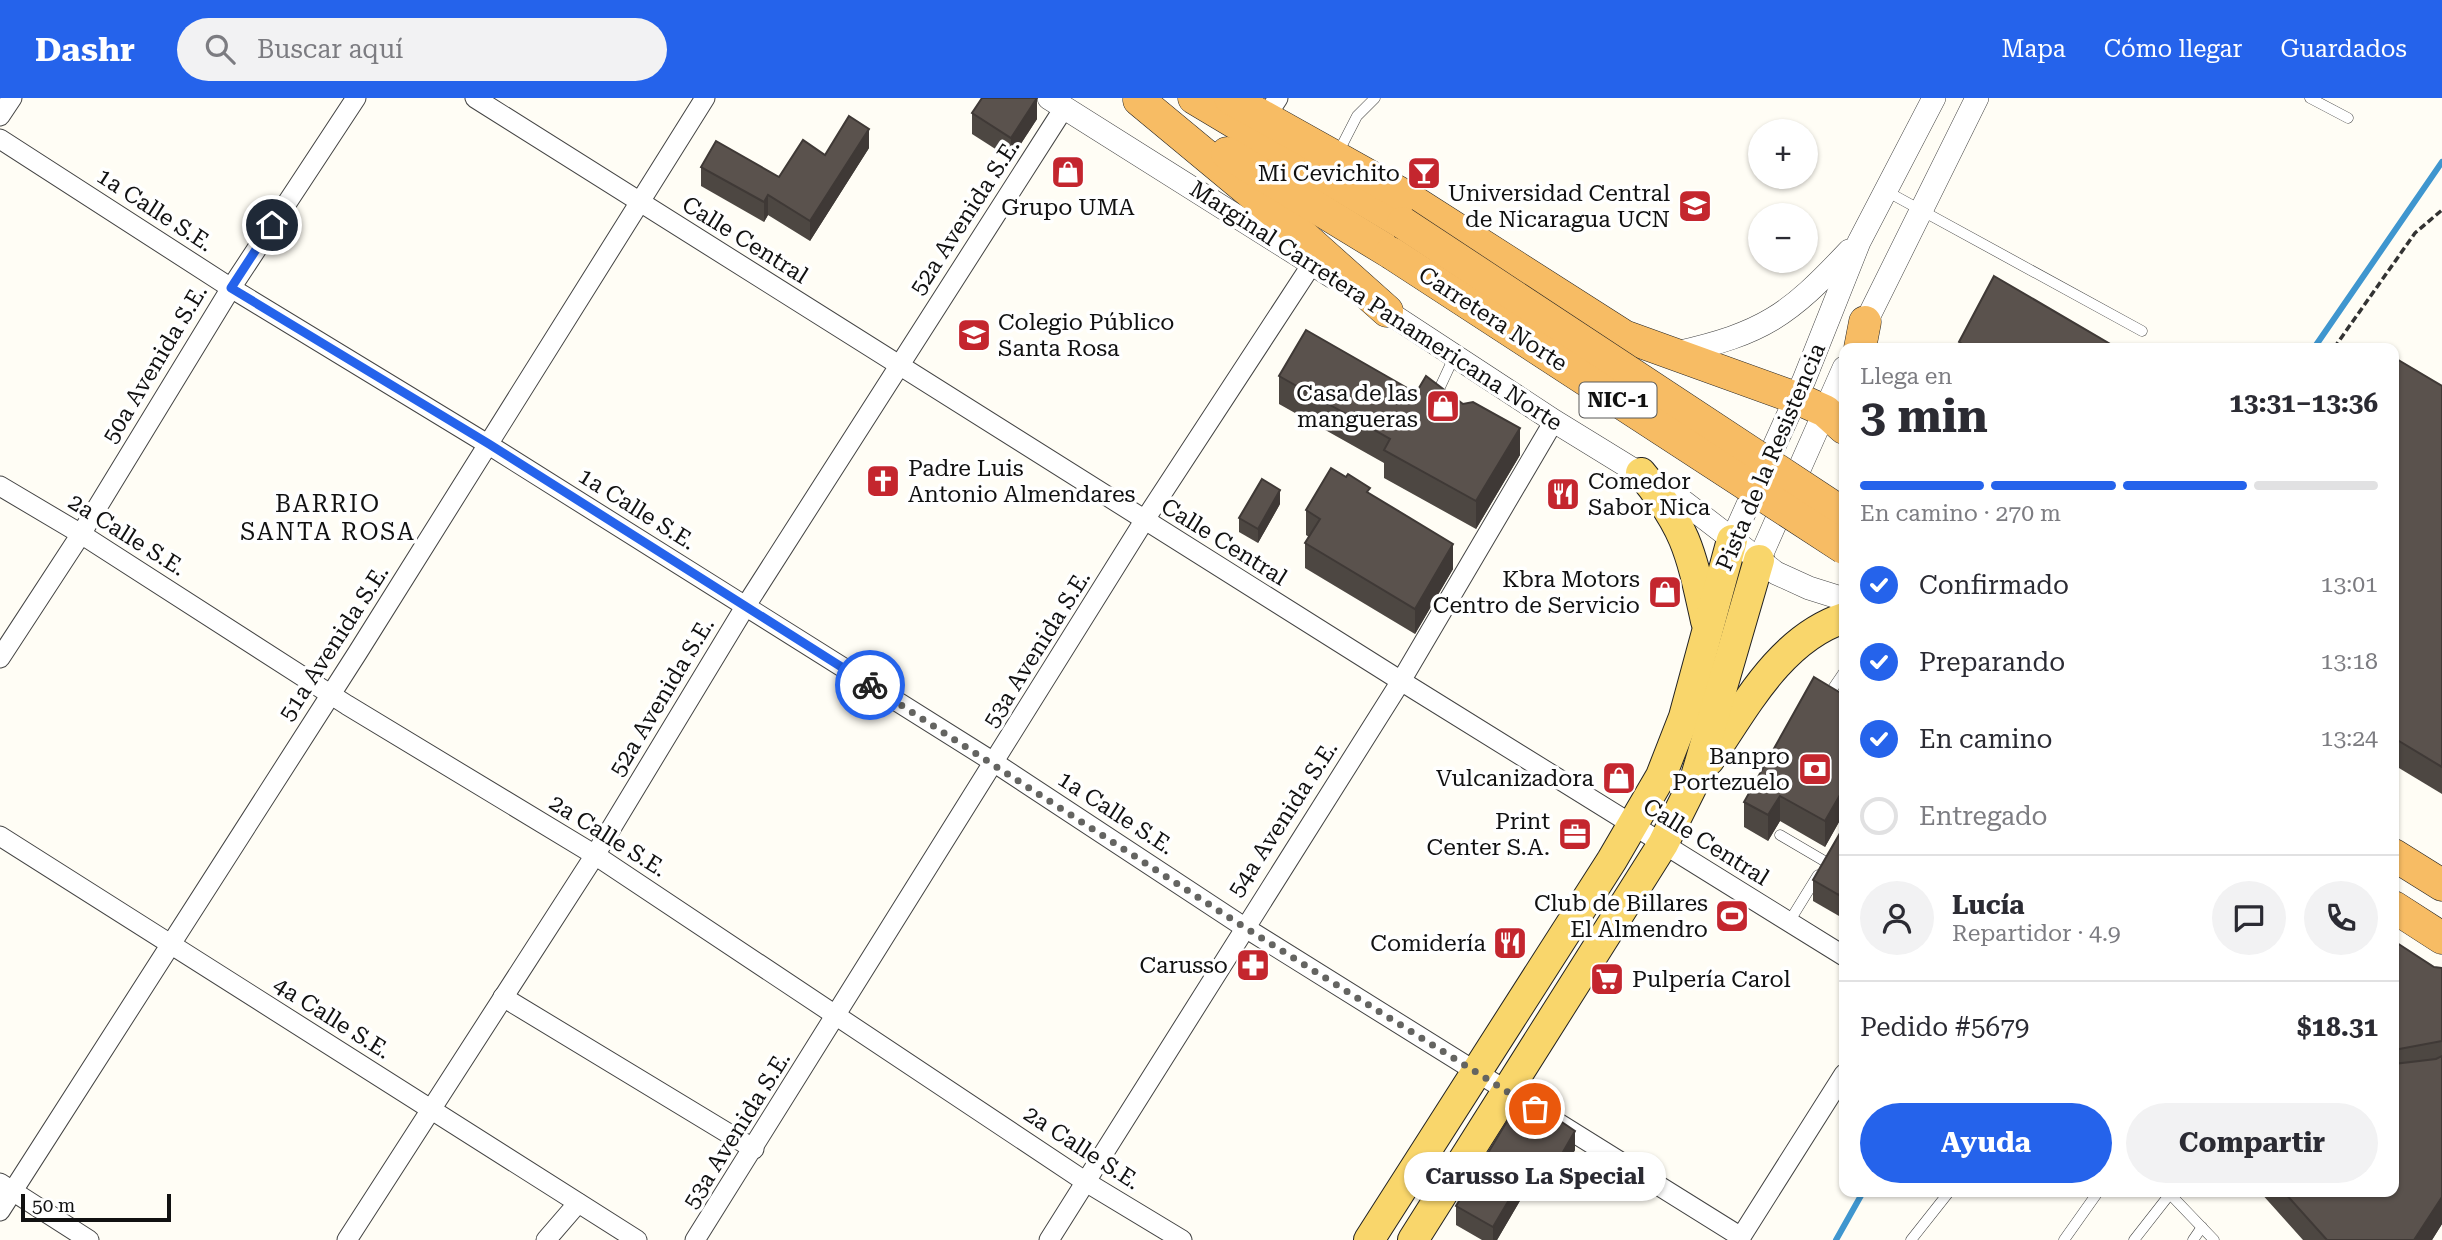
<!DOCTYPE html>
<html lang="es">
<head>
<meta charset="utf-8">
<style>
	body { margin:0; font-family:"Roboto Serif",serif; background:#f2f2f3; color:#2b2b33; height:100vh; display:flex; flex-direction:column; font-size:26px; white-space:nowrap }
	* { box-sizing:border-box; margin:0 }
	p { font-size:23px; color:#7c7c81 }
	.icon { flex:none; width:38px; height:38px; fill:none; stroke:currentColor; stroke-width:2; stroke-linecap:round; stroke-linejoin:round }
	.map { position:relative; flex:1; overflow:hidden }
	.sheet { position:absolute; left:1839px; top:245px; width:560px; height:854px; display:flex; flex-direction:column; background:#fff; border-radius:14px; box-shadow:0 2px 5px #0004 }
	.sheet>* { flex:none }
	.fabs { position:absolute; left:1748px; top:21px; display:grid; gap:14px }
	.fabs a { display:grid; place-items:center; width:70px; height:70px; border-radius:50%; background:#fff; box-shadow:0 2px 5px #0004; font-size:35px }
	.scale { position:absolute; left:21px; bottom:18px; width:150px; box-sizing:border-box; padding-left:7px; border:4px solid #111; border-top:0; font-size:19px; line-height:24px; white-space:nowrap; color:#111; -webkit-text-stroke:5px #fff; paint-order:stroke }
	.pin { position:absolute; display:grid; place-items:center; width:60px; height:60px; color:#fff; margin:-30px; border:4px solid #fff; border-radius:50%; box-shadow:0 2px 7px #0007 }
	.courier { position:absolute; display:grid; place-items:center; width:70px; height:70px; margin:-35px; border:5px solid #2563eb; border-radius:50%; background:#fff; color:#222; box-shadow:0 2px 9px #0007 }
	.bubble { position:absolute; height:49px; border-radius:24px; background:#fff; box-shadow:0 2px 5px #0004; font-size:23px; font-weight:700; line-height:49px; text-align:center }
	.overview em { font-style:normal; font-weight:700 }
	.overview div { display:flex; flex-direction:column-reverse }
	.overview { display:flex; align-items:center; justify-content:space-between; height:119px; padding:0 21px }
	h1 { font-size:46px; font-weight:700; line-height:52px }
	.bar { display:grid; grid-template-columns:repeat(4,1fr); gap:10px 7px; align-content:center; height:84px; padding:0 21px }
	.bar i { height:9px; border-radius:5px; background:#e1e1e2 }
	.bar .on { background:#2563eb }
	.bar p { grid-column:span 4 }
	.line { display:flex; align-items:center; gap:18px; padding:0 21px; border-top:2px solid #e1e1e2 }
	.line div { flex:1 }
	.round { display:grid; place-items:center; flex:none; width:74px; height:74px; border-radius:37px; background:#f2f2f3 }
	ol { padding:0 21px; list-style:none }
	li { display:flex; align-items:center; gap:21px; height:77px }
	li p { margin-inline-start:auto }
	li .icon { padding:7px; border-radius:50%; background:#2563eb; color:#fff; stroke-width:4 }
	li:last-child { color:#7c7c81 }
	li i { width:38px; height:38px; border:4px solid #e1e1e2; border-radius:50% }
	.cta { display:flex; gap:14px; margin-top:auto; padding:14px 21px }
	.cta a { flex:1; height:80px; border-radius:42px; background:#2563eb; color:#fff; font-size:28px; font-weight:700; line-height:80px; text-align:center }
	.cta a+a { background:#f2f2f3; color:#2b2b33 }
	header { display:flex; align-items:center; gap:42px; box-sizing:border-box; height:98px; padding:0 35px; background:#2563eb; color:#fff }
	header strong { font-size:33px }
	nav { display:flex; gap:38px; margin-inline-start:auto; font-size:24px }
	.search { width:490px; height:63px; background:#f2f2f3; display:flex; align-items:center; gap:18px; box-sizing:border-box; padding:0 24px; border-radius:38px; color:#7c7c81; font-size:26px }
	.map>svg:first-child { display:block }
</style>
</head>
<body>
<header>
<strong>Dashr</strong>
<div class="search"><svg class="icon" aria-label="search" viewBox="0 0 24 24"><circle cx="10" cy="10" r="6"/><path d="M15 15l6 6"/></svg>Buscar aquí</div>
<nav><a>Mapa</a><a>Cómo llegar</a><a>Guardados</a></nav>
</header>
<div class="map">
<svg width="2442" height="1142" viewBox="0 0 2442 1142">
	<rect width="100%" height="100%" fill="#fffdf5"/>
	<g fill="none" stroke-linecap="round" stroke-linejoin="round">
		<g stroke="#3f96cf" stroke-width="6">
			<polyline points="2314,250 2442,64"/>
			<polyline points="1836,1142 1863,1094"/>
		</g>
		<g stroke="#444" stroke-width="11">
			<g id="service">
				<polyline points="2310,0 2348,20"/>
				<polyline points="1337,57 1357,18 1375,0"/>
				<polyline points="1886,93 2142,233"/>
				<polyline points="1435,300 1454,259"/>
				<polyline points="1844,574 1827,599 1829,605 1844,614"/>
				<polyline points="1780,737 1826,764"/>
				<polyline points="1789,824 1818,777"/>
				<polyline points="2168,1094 2214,1142"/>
				<polyline points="1911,1142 1949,1094"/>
				<polyline points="2064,1142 2098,1094"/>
				<polyline points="2134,1142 2170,1096"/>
				<polyline points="2193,1142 2202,1129"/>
			</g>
		</g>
		<g stroke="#444" stroke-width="21">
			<g id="minor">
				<polyline points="475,0 1401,583 1844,858"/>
				<polyline points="0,18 12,0"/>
				<polyline points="1265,20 1278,0"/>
				<polyline points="0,41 231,190 489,347 995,665 1244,829 1741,1139"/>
				<polyline points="0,388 81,436 347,607 595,757 1086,1084 1182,1142"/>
				<polyline points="0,560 81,436 231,190 356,0"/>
				<polyline points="0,738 637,1142"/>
				<polyline points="503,899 754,1051"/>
				<polyline points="0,1085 89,1142"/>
				<polyline points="0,1113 358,554 705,0"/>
				<polyline points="347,1142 595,757 745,509 1064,10"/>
				<polyline points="546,1142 578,1105"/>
				<polyline points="695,1142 1144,423 1312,166"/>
				<polyline points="1049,1142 1401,583 1554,323"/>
				<polyline points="1739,1142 1844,976"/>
			</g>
		</g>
		<g stroke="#444" stroke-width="24">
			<g id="tertiary">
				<polyline points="1049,0 1333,179"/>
				<polyline points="1374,205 1554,323 1676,398 1776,475 1809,490 1844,501"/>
				<polyline points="1859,238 1977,0"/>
				<path d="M1676,255C1764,235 1788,218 1849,153"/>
				<polyline points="1732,442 1804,282 1859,144 1934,0"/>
				<polyline points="1759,462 1844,270"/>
			</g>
		</g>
		<g stroke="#222" stroke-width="32">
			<g id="primary">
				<path d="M1641,375C1687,430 1691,455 1706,523"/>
				<path d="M1709,662C1745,609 1780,541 1844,520"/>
				<polyline points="1369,1142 1612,762 1661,678 1684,619 1732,442"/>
				<polyline points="1413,1142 1663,746 1695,682 1759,462"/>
			</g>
		</g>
		<g stroke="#222" stroke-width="33">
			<g id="trunk">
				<polyline points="1194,0 1403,125"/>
				<polyline points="1230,0 1405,98 1624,238 1796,300 1825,313 1844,330"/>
				<polyline points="1139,2 1303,138 1387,213"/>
				<polyline points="1227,55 1391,155"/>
				<polyline points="1860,250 1865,224"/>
				<polyline points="2394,757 2442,787"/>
				<polyline points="2394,809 2442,840"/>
			</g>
		</g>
		<polyline stroke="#333" stroke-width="3.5" stroke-dasharray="7 3.5" stroke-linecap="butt" points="2334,250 2415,135 2442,112"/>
		<use href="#service" stroke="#fff" stroke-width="10"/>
		<use href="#minor" stroke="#fff" stroke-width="19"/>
		<use href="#tertiary" stroke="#fff" stroke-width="23"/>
		<use href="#primary" stroke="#f9d66b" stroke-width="30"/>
		<use href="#trunk" stroke="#f7bc64" stroke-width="32"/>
		<g stroke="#222" stroke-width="33" stroke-linecap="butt">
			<g id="trunk-bridge">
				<polyline points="1403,125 1844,416"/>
				<polyline points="1391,155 1844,450"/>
			</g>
		</g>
		<use href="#trunk-bridge" stroke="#f7bc64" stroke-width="32"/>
	</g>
	<g fill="#4d4742">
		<polygon points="972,15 1037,21 1011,61 972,36"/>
		<polygon points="869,50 810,143 768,117 764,124 701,88 701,69 779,79 825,57"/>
		<polygon points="1959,244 2117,250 1959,250"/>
		<polygon points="2394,261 2442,288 2442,696 2394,667"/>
		<polygon points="1279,278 1520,357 1476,431 1384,380 1384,365 1279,306"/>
		<polygon points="1370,396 1453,471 1415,536 1305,470 1305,445 1309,439 1306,437 1306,412"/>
		<polygon points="1280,406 1258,445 1239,434 1239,420"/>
		<polygon points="1844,597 1844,715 1825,749 1780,723 1768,743 1744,729 1744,704"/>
		<polygon points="1844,731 1844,808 1839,818 1813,803 1813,782"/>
		<polygon points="2394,843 2434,869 2442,870 2442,1126 2432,1142 2303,1142 2260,1094 2394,1094"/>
		<polygon points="1518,1005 1575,1052 1555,1088 1535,1077 1497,1142 1482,1142 1456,1127 1456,1108"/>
	</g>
	<g fill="#3f3936">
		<polygon points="1037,0 1037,21 1011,61 1011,40"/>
		<polygon points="869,31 869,50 810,143 810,123"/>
		<polygon points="768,97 768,117 764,124 764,104"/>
		<polygon points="1520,330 1520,357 1476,431 1476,403"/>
		<polygon points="1280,392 1280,406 1258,445 1258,431"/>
		<polygon points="1453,446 1453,471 1415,536 1415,511"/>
		<polygon points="1844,690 1844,715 1825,749 1825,723"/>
		<polygon points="1780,698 1780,723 1768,743 1768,717"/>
		<polygon points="1844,787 1844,808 1839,818 1839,797"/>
		<polygon points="1575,1033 1575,1052 1555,1088 1555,1068"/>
		<polygon points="1535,1058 1535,1077 1497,1142 1493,1142 1493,1129"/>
		<polygon points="2442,1099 2442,1126 2432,1142 2414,1142"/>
	</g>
	<g fill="#5a524d" stroke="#3f3936" stroke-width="2">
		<polygon points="982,0 1037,0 1011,40 972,15"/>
		<polygon points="849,18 869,31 810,123 768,97 764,104 701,69 716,43 779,79 803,42 825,57"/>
		<polygon points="1994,178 2117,250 1969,250 1959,244"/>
		<polygon points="1306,232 1416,295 1426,278 1463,306 1473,304 1520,330 1476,403 1384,352 1390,341 1279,278"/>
		<polygon points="2395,260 2442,288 2442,669 2394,640 2394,261"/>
		<polygon points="1331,370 1346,379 1348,376 1370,390 1367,394 1453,446 1415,511 1305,445 1320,421 1306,412"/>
		<polygon points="1262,381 1280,392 1258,431 1239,420"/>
		<polygon points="1814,579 1844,597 1844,690 1825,723 1780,698 1768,717 1744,704"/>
		<polygon points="1843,730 1844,731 1844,787 1839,797 1813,782"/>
		<polygon points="2394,843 2434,869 2442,870 2442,943 2394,952"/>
		<polygon points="2442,958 2442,1099 2414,1142 2327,1142 2284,1094 2394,1094 2394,966 2436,961"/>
		<polygon points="1531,1003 1575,1033 1555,1068 1535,1058 1493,1129 1456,1108 1518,1005 1528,1010"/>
	</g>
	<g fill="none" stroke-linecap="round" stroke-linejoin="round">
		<polyline stroke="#646461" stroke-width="7" stroke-dasharray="0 12.6" points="870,587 1244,829 1535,1011"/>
		<polyline stroke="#2563eb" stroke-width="9" points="272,127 231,190 489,346 870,587"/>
	</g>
	<defs>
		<g id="shop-square" transform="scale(1.75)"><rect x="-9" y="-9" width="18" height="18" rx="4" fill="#c4262e" stroke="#fff"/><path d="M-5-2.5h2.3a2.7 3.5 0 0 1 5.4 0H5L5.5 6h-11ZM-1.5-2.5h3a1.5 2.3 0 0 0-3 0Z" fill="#fff"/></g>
		<g id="bar-square" transform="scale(1.75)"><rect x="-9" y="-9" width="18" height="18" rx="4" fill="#c4262e" stroke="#fff"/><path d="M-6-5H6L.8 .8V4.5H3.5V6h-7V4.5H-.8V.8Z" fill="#fff"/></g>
		<g id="university-square" transform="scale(1.75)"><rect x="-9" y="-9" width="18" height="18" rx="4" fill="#c4262e" stroke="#fff"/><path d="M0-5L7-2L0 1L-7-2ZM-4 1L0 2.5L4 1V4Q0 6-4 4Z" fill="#fff"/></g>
		<g id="school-square" transform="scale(1.75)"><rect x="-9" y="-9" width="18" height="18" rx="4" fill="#c4262e" stroke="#fff"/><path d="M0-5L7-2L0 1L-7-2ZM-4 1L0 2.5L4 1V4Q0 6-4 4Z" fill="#fff"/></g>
		<g id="church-square" transform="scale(1.75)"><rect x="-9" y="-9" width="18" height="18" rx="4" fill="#c4262e" stroke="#fff"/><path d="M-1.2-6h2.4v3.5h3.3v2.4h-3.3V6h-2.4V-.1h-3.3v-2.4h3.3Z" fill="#fff"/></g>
		<g id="restaurant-square" transform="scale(1.75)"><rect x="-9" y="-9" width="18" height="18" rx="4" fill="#c4262e" stroke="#fff"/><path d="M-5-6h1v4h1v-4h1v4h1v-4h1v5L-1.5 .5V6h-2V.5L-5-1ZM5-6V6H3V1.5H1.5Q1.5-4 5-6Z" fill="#fff"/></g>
		<g id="bank-square" transform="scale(1.75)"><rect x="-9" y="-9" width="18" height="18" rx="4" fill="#c4262e" stroke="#fff"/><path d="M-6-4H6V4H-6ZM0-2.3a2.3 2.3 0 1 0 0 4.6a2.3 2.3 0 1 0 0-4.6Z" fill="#fff"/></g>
		<g id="office-square" transform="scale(1.75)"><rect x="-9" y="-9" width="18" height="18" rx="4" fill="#c4262e" stroke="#fff"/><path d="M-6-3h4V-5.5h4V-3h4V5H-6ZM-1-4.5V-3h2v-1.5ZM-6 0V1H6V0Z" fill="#fff"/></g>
		<g id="stadium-square" transform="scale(1.75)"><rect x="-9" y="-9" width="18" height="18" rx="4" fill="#c4262e" stroke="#fff"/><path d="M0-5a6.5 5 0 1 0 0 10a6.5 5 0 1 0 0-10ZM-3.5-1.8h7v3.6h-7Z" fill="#fff"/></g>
		<g id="pharmacy-square" transform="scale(1.75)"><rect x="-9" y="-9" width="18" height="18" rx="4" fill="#c4262e" stroke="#fff"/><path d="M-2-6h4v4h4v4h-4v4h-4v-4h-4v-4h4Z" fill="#fff"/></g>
		<g id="supermarket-square" transform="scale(1.75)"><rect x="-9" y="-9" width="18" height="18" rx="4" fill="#c4262e" stroke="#fff"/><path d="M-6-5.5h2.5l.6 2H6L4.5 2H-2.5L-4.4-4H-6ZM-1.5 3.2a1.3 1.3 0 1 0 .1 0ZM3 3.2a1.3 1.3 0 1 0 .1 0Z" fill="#fff"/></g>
	</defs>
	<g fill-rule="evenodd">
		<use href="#shop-square" x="1068" y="74"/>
		<use href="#bar-square" x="1424" y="75"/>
		<use href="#university-square" x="1695" y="108"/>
		<use href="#school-square" x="974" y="237"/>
		<use href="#shop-square" x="1443" y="308"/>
		<use href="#church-square" x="883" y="383"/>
		<use href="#restaurant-square" x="1563" y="396"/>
		<use href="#shop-square" x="1665" y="494"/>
		<use href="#bank-square" x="1815" y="671"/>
		<use href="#shop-square" x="1619" y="680"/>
		<use href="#office-square" x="1575" y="736"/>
		<use href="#stadium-square" x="1732" y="818"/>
		<use href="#restaurant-square" x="1510" y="845"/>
		<use href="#pharmacy-square" x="1253" y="867"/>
		<use href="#supermarket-square" x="1607" y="881"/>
	</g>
	<g text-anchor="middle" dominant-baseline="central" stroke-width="7" stroke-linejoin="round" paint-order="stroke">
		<rect fill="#fff" stroke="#585858" stroke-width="2" x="1579.5" y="284.5" width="77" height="35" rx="5"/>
		<g font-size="21" font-weight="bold" fill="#111">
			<text x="1618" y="302">NIC-1</text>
		</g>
		<g font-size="23" fill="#111" stroke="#fff" text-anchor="end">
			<text x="1400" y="75">Mi Cevichito</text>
			<text x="1670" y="95">Universidad Central<tspan x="1670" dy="26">de Nicaragua UCN</tspan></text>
			<text x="1068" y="109" text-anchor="middle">Grupo UMA</text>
			<text x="998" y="224" text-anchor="start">Colegio Público<tspan x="998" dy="26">Santa Rosa</tspan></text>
			<text x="1418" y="295">Casa de las<tspan x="1418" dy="26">mangueras</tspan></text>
			<text x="908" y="370" text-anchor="start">Padre Luis<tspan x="908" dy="26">Antonio Almendares</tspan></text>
			<text x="1588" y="383" text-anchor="start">Comedor<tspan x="1588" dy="26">Sabor Nica</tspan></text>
			<text x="1640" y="481">Kbra Motors<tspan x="1640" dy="26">Centro de Servicio</tspan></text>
			<text x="1790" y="658">Banpro<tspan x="1790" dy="26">Portezuelo</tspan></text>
			<text x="1594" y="680">Vulcanizadora</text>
			<text x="1550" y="723">Print<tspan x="1550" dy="26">Center S.A.</tspan></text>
			<text x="1708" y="805">Club de Billares<tspan x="1708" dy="26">El Almendro</tspan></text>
			<text x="1486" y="845">Comidería</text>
			<text x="1228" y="867">Carusso</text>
			<text x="1632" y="881" text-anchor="start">Pulpería Carol</text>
		</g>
		<g font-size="23" fill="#111" stroke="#fff">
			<text transform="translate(155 112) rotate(33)">1a Calle S.E.</text>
			<text transform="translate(965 119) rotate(-57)">52a Avenida S.E.</text>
			<text transform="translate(745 142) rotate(32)">Calle Central</text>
			<text transform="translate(1376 208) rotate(33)">Marginal Carretera Panamericana Norte</text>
			<text transform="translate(1493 221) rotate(33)">Carretera Norte</text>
			<text transform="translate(155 266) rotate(-59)">50a Avenida S.E.</text>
			<text transform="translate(1771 359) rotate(-67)">Pista de la Resistencia</text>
			<text transform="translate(637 411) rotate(32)">1a Calle S.E.</text>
			<text transform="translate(127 437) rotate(32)">2a Calle S.E.</text>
			<text transform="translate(1224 444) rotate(32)">Calle Central</text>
			<text transform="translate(334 545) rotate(-57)">51a Avenida S.E.</text>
			<text transform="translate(1037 551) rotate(-58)">53a Avenida S.E.</text>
			<text transform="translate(662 599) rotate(-59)">52a Avenida S.E.</text>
			<text transform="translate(1116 715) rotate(33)">1a Calle S.E.</text>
			<text transform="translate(1283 721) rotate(-57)">54a Avenida S.E.</text>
			<text transform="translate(608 738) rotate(32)">2a Calle S.E.</text>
			<text transform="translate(1706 744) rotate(32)">Calle Central</text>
			<text transform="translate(332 920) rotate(32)">4a Calle S.E.</text>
			<text transform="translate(737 1032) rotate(-58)">53a Avenida S.E.</text>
			<text transform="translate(1082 1050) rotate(33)">2a Calle S.E.</text>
		</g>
		<g font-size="24" letter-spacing="2" fill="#111" stroke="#fff">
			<text x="328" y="406">BARRIO<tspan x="328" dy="28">SANTA ROSA</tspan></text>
		</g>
	</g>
</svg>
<div class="fabs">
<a>+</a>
<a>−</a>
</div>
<div class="scale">50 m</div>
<div class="pin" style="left:1535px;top:1011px;background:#ea580c"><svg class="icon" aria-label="bag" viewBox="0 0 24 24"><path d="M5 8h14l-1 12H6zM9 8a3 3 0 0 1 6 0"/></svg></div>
<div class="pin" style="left:272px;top:127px;background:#1f2937"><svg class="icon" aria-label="home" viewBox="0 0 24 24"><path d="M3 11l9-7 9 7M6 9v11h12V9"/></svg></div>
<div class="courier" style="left:870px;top:587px"><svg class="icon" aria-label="bike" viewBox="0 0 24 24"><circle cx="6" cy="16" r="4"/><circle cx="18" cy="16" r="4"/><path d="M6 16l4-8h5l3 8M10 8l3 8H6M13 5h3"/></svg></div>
<div class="bubble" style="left:1404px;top:1054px;width:262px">Carusso La Special</div>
<section class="sheet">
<div class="overview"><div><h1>3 min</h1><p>Llega en</p></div><em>13:31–13:36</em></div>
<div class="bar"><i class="on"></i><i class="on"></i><i class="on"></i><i></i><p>En camino · 270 m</p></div>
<ol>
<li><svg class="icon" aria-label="check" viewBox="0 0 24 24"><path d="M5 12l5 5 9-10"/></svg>Confirmado<p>13:01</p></li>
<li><svg class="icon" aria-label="check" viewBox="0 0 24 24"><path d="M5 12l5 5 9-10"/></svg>Preparando<p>13:18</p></li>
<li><svg class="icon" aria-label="check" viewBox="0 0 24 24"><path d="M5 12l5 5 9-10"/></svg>En camino<p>13:24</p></li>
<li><i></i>Entregado</li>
</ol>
<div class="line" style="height:126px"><a class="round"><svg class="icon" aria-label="person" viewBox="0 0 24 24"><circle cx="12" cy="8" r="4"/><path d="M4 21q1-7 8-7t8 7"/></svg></a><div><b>Lucía</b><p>Repartidor · 4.9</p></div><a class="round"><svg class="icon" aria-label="chat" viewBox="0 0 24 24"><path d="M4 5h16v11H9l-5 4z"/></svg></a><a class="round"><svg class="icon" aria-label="phone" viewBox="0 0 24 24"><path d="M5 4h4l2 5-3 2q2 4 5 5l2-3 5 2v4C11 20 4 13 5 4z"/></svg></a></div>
<div class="line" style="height:91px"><div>Pedido #5679</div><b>$18.31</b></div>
<div class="cta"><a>Ayuda</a><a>Compartir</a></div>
</section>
</div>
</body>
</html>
